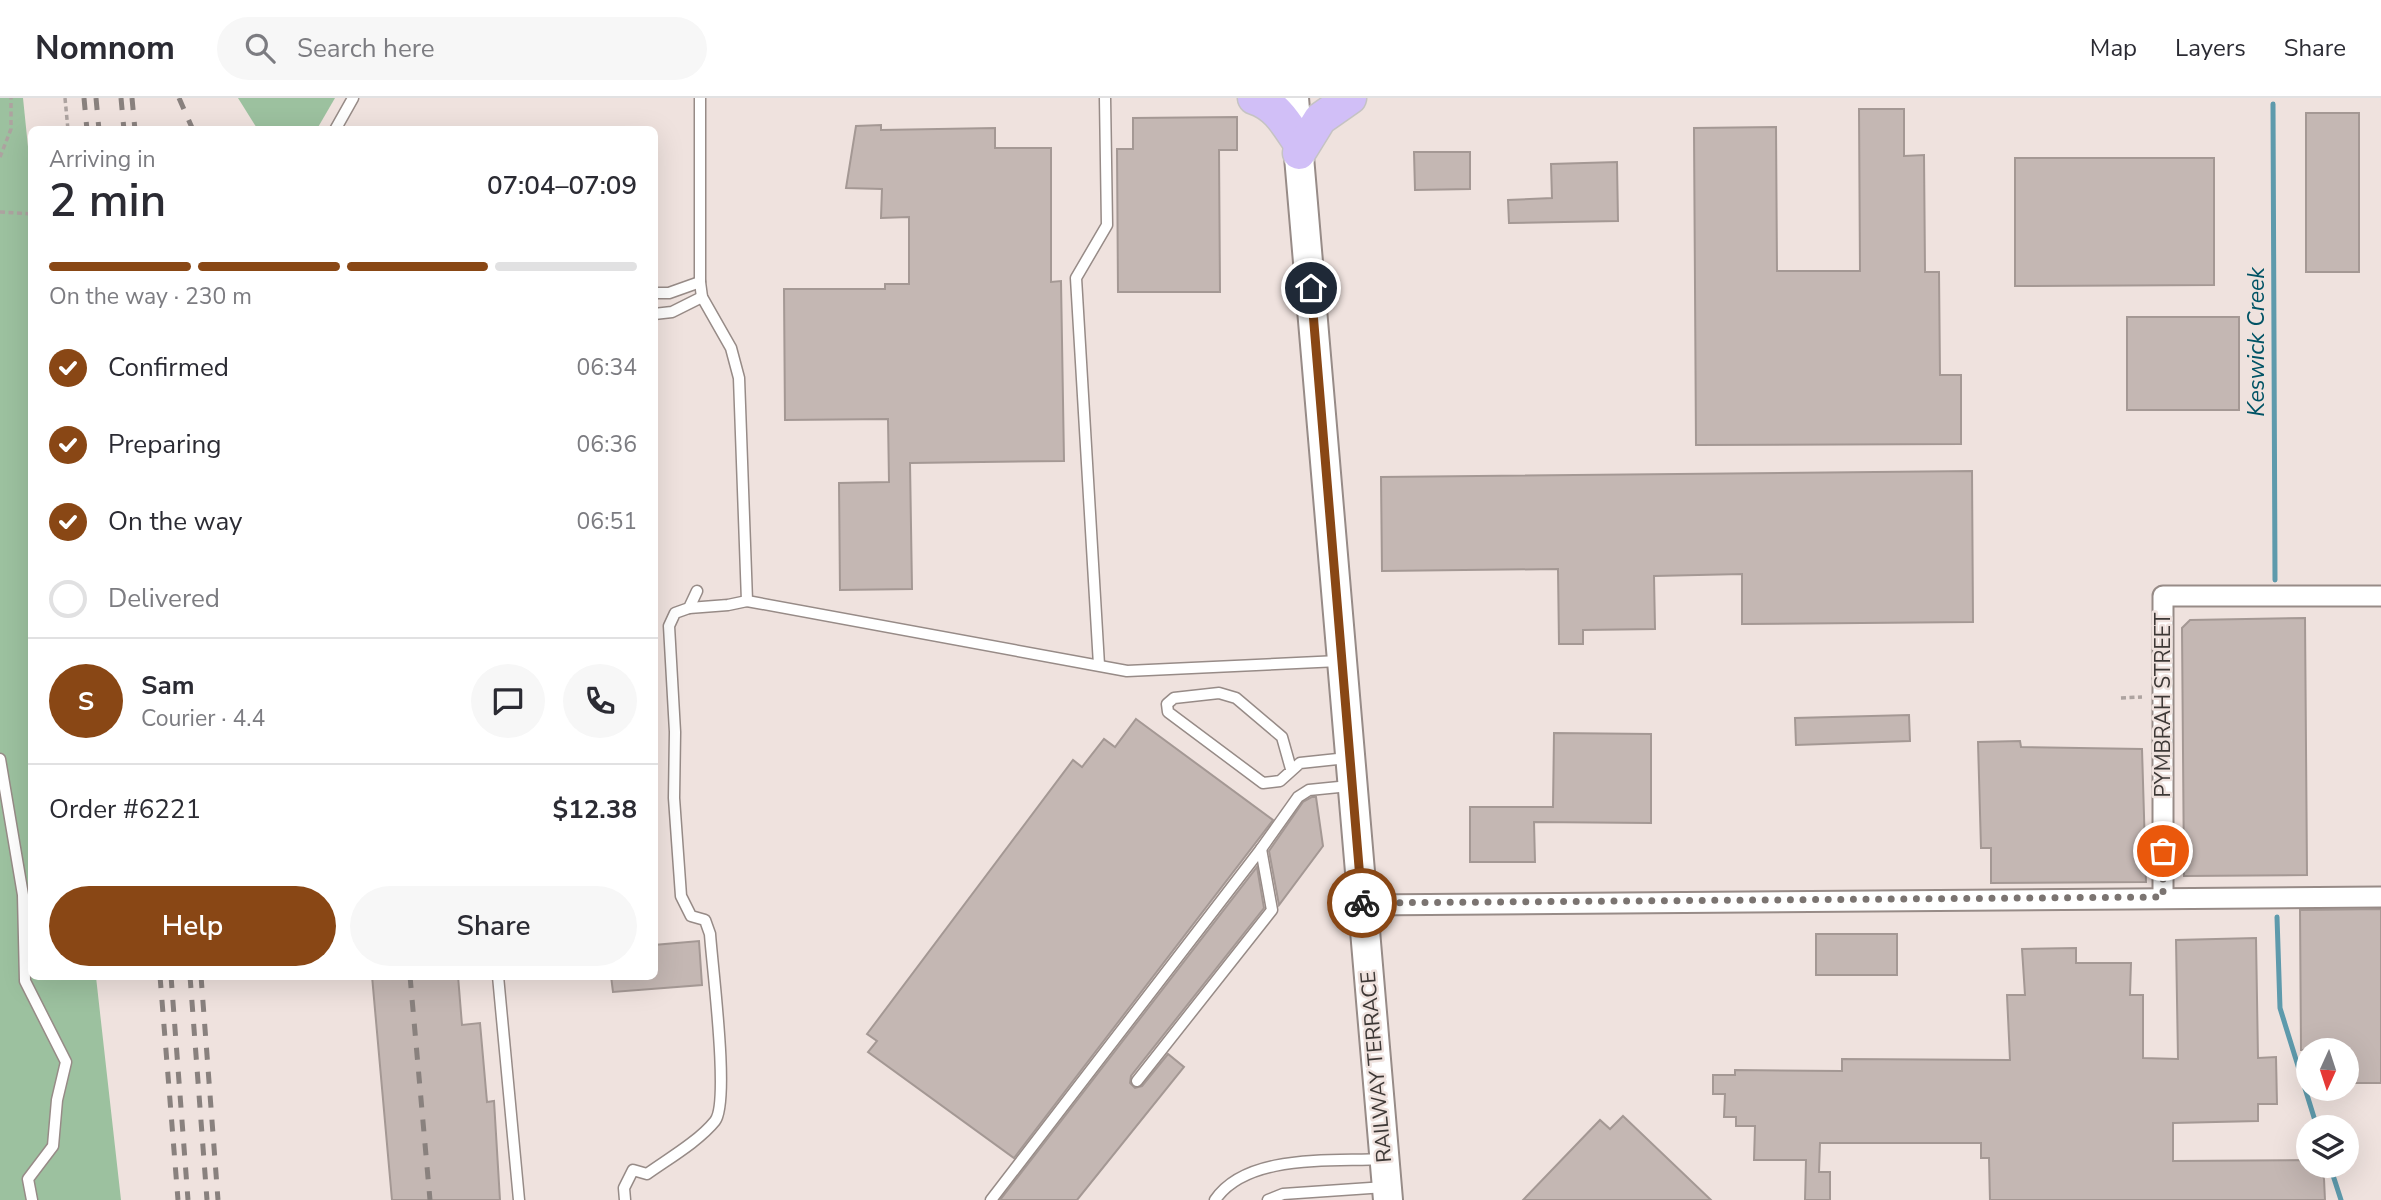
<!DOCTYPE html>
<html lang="en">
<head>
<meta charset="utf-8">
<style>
	body { margin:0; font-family:"Nunito Sans",sans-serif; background:#f7f7f7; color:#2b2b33; height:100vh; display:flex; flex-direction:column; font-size:26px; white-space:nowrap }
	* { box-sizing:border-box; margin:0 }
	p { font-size:23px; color:#7c7c81 }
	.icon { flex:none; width:38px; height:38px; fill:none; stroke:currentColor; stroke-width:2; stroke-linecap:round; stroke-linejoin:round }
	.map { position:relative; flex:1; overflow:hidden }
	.sheet { position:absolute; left:28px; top:28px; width:630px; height:854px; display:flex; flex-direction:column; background:#fff; border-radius:10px; box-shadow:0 7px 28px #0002 }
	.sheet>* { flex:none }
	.needle { width:46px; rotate:183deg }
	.controls { position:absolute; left:2296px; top:940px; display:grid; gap:14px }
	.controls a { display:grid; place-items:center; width:63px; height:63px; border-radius:50%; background:#fff; box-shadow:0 7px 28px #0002; font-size:35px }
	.pin { position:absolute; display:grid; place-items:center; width:60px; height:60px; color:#fff; margin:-30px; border:4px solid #fff; border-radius:50%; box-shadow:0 2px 7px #0007 }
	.courier { position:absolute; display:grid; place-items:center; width:70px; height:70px; margin:-35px; border:5px solid #894715; border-radius:50%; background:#fff; color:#222; box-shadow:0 2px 9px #0007 }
	.overview em { font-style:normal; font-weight:600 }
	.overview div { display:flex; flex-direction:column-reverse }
	.overview { display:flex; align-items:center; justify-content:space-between; height:119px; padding:0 21px }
	h1 { font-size:46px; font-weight:600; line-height:52px }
	.bar { display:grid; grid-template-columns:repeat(4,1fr); gap:10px 7px; align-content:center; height:84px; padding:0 21px }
	.bar i { height:9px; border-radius:5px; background:#e1e1e2 }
	.bar .active { background:#894715 }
	.bar p { grid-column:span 4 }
	.line { display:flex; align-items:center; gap:18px; padding:0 21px; border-top:2px solid #e1e1e2 }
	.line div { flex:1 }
	.round { display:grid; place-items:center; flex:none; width:74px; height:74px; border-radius:37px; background:#f7f7f7 }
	ol { padding:0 21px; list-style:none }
	li { display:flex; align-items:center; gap:21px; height:77px }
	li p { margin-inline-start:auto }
	li .icon { padding:7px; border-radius:50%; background:#894715; color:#fff; stroke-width:4 }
	li:last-child { color:#7c7c81 }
	li i { width:38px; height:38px; border:4px solid #e1e1e2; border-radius:50% }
	.action { display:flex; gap:14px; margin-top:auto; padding:14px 21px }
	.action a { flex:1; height:80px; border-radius:42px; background:#894715; color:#fff; font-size:28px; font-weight:600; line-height:80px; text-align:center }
	.action a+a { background:#f7f7f7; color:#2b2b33 }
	header { display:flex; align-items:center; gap:42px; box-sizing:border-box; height:98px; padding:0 35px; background:#fff; border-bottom:2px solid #e1e1e2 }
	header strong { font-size:33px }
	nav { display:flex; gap:38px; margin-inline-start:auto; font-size:24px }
	.search { width:490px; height:63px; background:#f7f7f7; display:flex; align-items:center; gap:18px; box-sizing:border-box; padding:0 24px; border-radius:38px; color:#7c7c81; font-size:26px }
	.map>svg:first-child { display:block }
</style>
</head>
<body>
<header>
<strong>Nomnom</strong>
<div class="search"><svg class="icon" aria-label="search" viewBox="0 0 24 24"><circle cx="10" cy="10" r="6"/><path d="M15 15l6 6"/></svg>Search here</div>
<nav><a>Map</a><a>Layers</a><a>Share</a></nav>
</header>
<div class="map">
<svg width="2381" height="1102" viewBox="0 0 2381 1102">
	<rect width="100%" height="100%" fill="#efe2de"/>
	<g fill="#9cc19f">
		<polygon points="0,0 23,0 32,88 32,878 96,879 121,1102 0,1102"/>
		<polygon points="238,0 335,0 317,31 258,32"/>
	</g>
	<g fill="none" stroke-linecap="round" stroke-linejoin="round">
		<g stroke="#5e9aac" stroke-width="5">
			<polyline points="2273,6 2275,482"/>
			<polyline points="2277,819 2280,910 2317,1029"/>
			<polyline points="2330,1068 2341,1102"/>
		</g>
	</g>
	<g fill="#c4b7b3" stroke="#a49894" stroke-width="2">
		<polygon points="1859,11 1904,11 1904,58 1924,57 1925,174 1939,174 1940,277 1961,277 1961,346 1696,347 1694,30 1776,29 1777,173 1860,173"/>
		<rect x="2306" y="15" width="53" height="159"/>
		<polygon points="1237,19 1237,52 1219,52 1220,194 1118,194 1117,51 1133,51 1133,20"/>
		<polygon points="881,27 881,32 995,30 995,50 1051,50 1051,184 1061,183 1064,363 910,365 912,491 840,492 839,385 889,384 888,321 785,322 784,191 885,191 885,186 909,186 909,119 881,120 882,91 846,90 856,28"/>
		<polygon points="1414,54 1470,54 1470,91 1415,92"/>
		<polygon points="2015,60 2214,60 2214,187 2015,188"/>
		<polygon points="1617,64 1618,123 1509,125 1508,102 1552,100 1551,66"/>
		<rect x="2127" y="219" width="112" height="93"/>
		<polygon points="1972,373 1973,524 1742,526 1742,476 1654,478 1655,531 1583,532 1583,546 1559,546 1558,471 1382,473 1381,379"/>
		<polygon points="2305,520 2307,777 2184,778 2182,530 2190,522"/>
		<polygon points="1909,617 1910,643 1796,647 1795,620"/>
		<polygon points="1136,621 1273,722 1014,1060 868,954 877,943 867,936 1073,662 1082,669 1104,641 1115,649"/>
		<polygon points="1554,635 1651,636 1651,725 1534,724 1535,764 1470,764 1470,709 1553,709"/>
		<polygon points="2020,643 2021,649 2142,651 2146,784 1991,785 1991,750 1981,750 1978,644"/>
		<polygon points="1312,699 1316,699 1323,748 1279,807 1269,753 1303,704"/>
		<polygon points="1257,769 1264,810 1131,978 1130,985 1135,990 1142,988 1168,956 1184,969 1077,1102 1000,1102"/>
		<polygon points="2381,811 2381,985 2355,985 2355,970 2347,970 2347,952 2301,952 2300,812"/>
		<rect x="1816" y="836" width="81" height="41"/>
		<polygon points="2256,840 2258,960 2276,959 2277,1006 2258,1006 2258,1023 2173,1025 2173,1063 2308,1062 2308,1068 2319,1068 2324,1081 2325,1102 1990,1102 1989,1060 1981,1060 1981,1045 1820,1045 1819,1074 1830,1074 1830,1102 1805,1102 1806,1062 1754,1062 1755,1028 1736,1028 1736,1019 1724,1019 1725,996 1713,996 1713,977 1735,977 1735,972 1842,973 1842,961 2010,962 2007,897 2025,897 2022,851 2076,850 2076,865 2131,865 2130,897 2143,897 2143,960 2178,961 2176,842"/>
		<polygon points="699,843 702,887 613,894 611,878 654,878 654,847"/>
		<polygon points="372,878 458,878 462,927 480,925 487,1004 494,1003 500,1102 392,1102"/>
		<polygon points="1623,1018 1711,1102 1523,1102 1600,1022 1610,1031"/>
	</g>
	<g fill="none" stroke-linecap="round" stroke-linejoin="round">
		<g stroke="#978b87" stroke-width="13">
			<g id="service">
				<polyline points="700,0 700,184 702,199 731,250 739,280 747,503 1127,573 1339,563"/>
				<polyline points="335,32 353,0"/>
				<polyline points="654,195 669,195 700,184"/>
				<polyline points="654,216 672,214 702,199"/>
				<polyline points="689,510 728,507 747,503"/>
				<polyline points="1099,567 1076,180 1107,127 1105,0"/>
				<polyline points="0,661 23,797 25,883 66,964 57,1002 53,1048 28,1081 32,1102"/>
				<polyline points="1291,671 1282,639 1236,600 1219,595 1174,600 1167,606 1168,614 1263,685 1280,683 1300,665 1347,660"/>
				<polyline points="498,878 519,1102"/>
				<polyline points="1137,983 1272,812 1261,751"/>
				<path d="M625,1102L624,1090L633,1072L647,1076C668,1061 699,1043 715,1023C730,1004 712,867 710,836L705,822L691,818L681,798L674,700L675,634L669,528L675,515L689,510L697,493"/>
				<polyline points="991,1102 1261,751 1298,699 1309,692 1349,688"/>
				<path d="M1215,1102C1247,1055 1332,1064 1382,1061"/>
				<polyline points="1268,1102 1283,1096 1385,1089"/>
			</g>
		</g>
		<g stroke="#978b87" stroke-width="23">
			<g id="minor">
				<polyline points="2163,799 2163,498 2381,498"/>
				<polyline points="1363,807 2381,799"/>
			</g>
		</g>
		<g stroke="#978b87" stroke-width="32">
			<polyline id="secondary" points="1294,0 1388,1102"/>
		</g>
		<g stroke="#c5c3c3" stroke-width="35">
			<g id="primary">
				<path d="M1254,0C1276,7 1286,25 1298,43"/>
				<polyline points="1299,55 1320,21 1350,0"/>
			</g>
		</g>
		<g stroke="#ada3a0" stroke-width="3.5" stroke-dasharray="5 3.5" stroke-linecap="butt">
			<polyline points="65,0 68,32"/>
			<polyline points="0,59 11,31 11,0"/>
			<polyline points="0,114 32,116"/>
			<polyline points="2121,600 2142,599"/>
		</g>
		<use href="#service" stroke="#fff" stroke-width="10"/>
		<use href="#minor" stroke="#fff" stroke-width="19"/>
		<use href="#secondary" stroke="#fff" stroke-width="28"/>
		<use href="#primary" stroke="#d1bff7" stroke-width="32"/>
		<g stroke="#89817e" stroke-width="5" stroke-dasharray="12 12" stroke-linecap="butt">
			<polyline points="84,0 87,32"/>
			<polyline points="96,0 99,32"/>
			<polyline points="121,0 124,32"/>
			<polyline points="132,0 135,32"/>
			<polyline points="179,0 193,32"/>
			<polyline points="160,878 178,1102"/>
			<polyline points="171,878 188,1102"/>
			<polyline points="190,878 207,1102"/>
			<polyline points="201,878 218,1102"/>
			<polyline points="410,878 430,1102"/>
		</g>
	</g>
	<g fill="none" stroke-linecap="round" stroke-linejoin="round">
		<polyline stroke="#7b7471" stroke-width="7" stroke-dasharray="0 12.6" points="1362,805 2163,799 2163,753"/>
		<polyline stroke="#894715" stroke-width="9" points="1311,190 1362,805"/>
	</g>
	<g text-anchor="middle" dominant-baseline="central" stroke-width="5" stroke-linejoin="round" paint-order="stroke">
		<g font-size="21" fill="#3d3836" stroke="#efe2de">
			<text transform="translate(2163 607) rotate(-90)">PYMBRAH STREET</text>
			<text transform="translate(1376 969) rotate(-95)">RAILWAY TERRACE</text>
		</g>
		<g font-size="23" font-style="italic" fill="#015365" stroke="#efe2de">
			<text transform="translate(2256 244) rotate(-90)">Keswick Creek</text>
		</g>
	</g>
</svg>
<div class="controls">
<a><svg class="needle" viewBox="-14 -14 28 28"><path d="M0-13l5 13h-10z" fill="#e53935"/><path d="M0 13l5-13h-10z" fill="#7c7c81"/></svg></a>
<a><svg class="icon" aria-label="layers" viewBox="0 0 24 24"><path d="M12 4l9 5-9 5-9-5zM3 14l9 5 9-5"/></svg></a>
</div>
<div class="pin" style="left:2163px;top:753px;background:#ea580c"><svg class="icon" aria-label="bag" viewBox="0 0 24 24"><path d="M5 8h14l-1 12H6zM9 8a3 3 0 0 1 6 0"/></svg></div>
<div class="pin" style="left:1311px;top:190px;background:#1f2937"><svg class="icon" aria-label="home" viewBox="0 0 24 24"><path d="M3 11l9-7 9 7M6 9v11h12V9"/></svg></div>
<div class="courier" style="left:1362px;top:805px"><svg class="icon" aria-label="bike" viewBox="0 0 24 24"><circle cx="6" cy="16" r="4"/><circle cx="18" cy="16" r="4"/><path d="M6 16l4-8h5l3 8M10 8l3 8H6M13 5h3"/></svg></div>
<section class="sheet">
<div class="overview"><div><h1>2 min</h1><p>Arriving in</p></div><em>07:04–07:09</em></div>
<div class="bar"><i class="active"></i><i class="active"></i><i class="active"></i><i></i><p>On the way · 230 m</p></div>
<ol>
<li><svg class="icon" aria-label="check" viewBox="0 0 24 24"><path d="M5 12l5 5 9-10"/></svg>Confirmed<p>06:34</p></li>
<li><svg class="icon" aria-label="check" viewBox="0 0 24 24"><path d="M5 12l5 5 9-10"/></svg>Preparing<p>06:36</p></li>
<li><svg class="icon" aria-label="check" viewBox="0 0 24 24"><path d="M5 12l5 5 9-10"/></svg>On the way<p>06:51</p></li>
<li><i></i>Delivered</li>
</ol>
<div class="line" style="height:126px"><b class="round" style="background:#894715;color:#fff">S</b><div><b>Sam</b><p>Courier · 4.4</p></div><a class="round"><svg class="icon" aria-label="chat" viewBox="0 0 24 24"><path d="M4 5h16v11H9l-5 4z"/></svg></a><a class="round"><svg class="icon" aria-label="phone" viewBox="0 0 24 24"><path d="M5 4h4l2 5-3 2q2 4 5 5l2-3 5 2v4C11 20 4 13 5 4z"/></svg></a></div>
<div class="line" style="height:91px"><div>Order #6221</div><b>$12.38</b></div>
<div class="action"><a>Help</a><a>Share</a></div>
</section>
</div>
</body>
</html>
